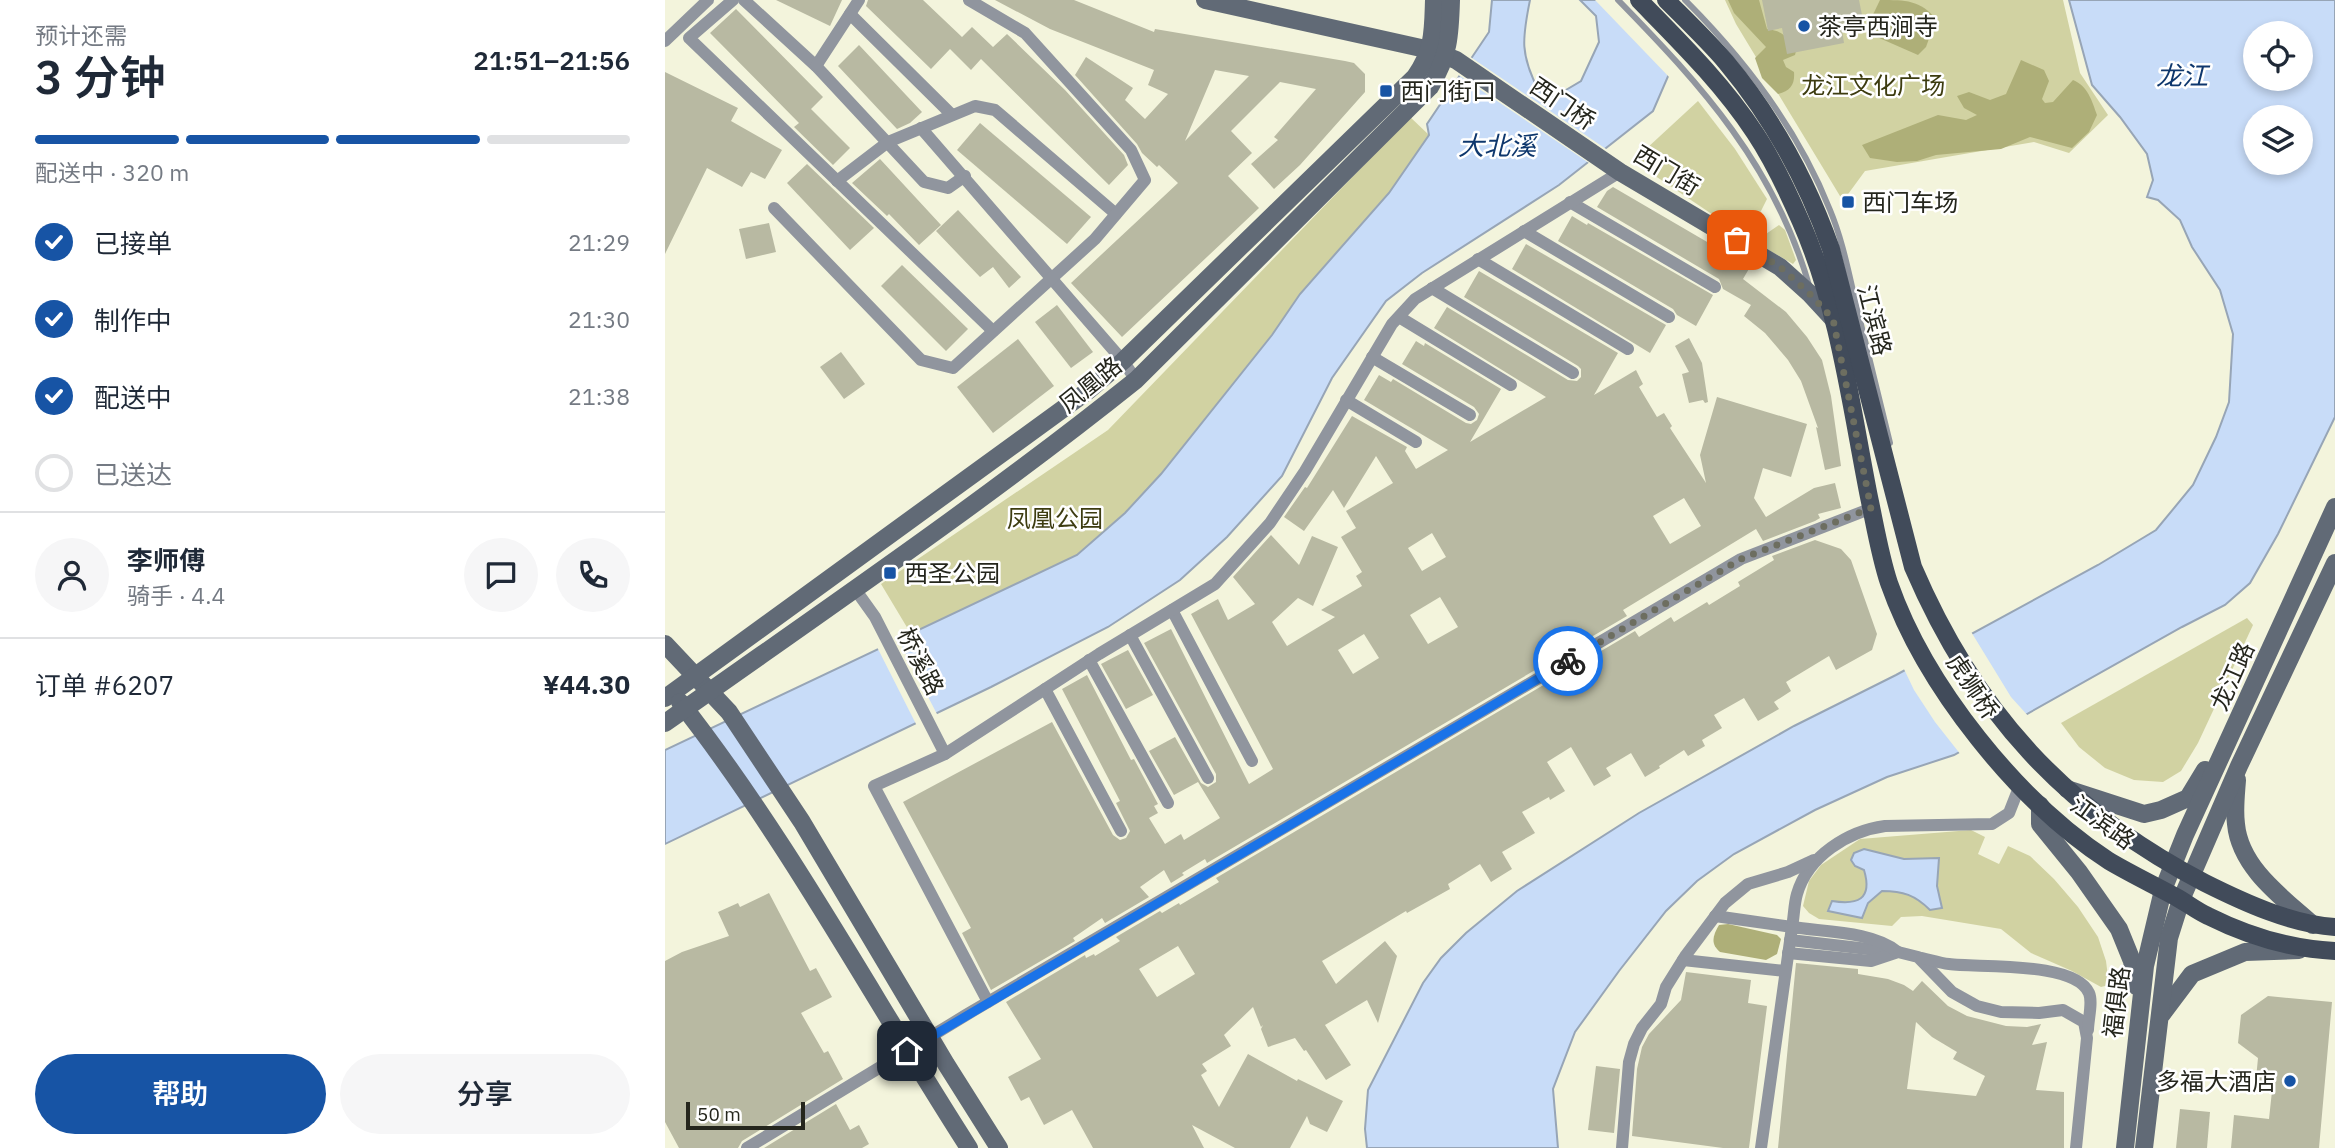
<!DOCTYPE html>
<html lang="zh">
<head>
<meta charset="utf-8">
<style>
	body { margin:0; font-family:"IBM Plex Sans","Noto Sans SC",sans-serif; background:#f6f6f7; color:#1f2937; height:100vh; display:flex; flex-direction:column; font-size:26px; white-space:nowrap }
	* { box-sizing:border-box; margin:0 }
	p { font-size:23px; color:#747a83 }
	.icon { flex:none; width:38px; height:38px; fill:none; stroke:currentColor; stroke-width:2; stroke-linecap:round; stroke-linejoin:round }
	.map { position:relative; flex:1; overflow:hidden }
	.details { display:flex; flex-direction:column; background:#fff; width:665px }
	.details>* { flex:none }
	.controls { position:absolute; left:1578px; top:21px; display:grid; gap:14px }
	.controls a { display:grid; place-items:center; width:70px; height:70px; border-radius:50%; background:#fff; box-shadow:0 4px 10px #0003; font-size:35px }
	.scale { position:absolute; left:21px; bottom:18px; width:119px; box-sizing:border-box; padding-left:7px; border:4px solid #25261d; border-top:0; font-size:19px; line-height:24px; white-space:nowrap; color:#25261d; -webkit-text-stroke:5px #fff; paint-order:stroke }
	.pin { position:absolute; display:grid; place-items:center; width:60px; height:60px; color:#fff; margin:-30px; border-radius:14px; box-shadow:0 4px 10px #0006 }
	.courier { position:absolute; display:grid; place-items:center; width:70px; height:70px; margin:-35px; border:5px solid #1a73e8; border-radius:50%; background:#fff; color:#222; box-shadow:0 2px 9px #0007 }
	.headline em { font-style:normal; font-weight:600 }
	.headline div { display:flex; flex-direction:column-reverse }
	.headline { display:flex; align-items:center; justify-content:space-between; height:119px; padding:0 35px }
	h1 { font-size:46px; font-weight:600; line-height:52px }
	.bar { display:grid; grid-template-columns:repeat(4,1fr); gap:10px 7px; align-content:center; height:84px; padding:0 35px }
	.bar i { height:9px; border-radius:5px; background:#e0e1e3 }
	.bar .current { background:#1754a5 }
	.bar p { grid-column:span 4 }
	.line { display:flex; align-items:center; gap:18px; padding:0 35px; border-top:2px solid #e0e1e3 }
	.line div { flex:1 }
	.round { display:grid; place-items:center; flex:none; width:74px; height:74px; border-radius:37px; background:#f6f6f7 }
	ol { padding:0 35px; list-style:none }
	li { display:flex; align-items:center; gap:21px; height:77px }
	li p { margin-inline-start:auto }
	li .icon { padding:7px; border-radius:50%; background:#1754a5; color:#fff; stroke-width:4 }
	li:last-child { color:#747a83 }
	li i { width:38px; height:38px; border:4px solid #e0e1e3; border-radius:50% }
	.primary-button { display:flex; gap:14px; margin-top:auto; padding:14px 35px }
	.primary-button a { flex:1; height:80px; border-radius:42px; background:#1754a5; color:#fff; font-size:28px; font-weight:600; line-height:80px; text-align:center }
	.primary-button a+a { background:#f6f6f7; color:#1f2937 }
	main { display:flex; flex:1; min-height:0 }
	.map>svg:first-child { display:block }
</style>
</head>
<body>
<main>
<section class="details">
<div class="headline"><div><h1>3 分钟</h1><p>预计还需</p></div><em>21:51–21:56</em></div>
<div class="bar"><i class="current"></i><i class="current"></i><i class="current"></i><i></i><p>配送中 · 320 m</p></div>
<ol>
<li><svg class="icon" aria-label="check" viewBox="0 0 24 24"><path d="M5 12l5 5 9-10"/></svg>已接单<p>21:29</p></li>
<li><svg class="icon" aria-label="check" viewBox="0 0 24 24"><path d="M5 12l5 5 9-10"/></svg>制作中<p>21:30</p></li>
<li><svg class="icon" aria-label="check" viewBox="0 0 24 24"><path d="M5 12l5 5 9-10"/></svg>配送中<p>21:38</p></li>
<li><i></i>已送达</li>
</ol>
<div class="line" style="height:126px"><a class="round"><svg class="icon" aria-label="person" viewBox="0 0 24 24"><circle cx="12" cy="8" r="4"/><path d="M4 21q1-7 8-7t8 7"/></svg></a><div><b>李师傅</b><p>骑手 · 4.4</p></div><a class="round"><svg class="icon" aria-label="chat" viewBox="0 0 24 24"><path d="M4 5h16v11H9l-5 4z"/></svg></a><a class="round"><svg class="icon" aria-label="phone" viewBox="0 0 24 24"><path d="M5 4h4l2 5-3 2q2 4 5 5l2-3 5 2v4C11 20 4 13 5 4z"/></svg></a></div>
<div class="line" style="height:91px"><div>订单 #6207</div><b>¥44.30</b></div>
<div class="primary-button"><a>帮助</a><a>分享</a></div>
</section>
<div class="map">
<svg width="1670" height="1148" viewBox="0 0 1670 1148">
	<rect width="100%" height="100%" fill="#f3f4dc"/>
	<g fill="#d1d2a2">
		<polygon points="1060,0 1398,0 1415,73 1443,115 1404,153 1369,142 1200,171 1178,201 1071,24"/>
		<polygon points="1033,101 1070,149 1102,199 1095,213 1073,228 1066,227 968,161"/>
		<polygon points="743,115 764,135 724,193 635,294 607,335 496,474 460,513 412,555 246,634 216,584 443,430 700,164"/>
		<polygon points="1114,225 1120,230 1131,260 1128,264 1095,245 1095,238"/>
		<polygon points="1582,618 1588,625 1533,743 1516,771 1498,782 1469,780 1440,768 1414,747 1396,723"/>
		<polygon points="1306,830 1320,837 1313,854 1334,864 1343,846 1365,856 1389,879 1413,907 1433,937 1441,961 1444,985 1436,987 1407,971 1366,953 1336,929 1257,916 1236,917 1227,926 1154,919 1144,913 1138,906 1144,881 1156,865 1195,839"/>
	</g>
	<g fill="#aeaf78">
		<path d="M1063,0H1094L1102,29C1118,31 1123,37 1131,51L1130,55L1118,60L1121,67L1129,72C1130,84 1126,91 1113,94L1097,78L1090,58L1101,47L1069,13Z"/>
		<path d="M1215,0C1241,0 1255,0 1271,19L1261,47L1253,55L1212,37L1203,25Z"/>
		<path d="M1356,60L1379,70L1384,81L1377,99L1380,103L1388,102L1408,80C1423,86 1427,101 1432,115L1424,132L1407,148L1365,137L1336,149L1271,155L1252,161L1232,162L1205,158L1197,145L1273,115L1301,120L1312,115L1299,108L1292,96L1304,92L1325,100L1341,94Z"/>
		<path d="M1063,924L1112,935L1116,939L1112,954L1101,960L1055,952C1045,944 1048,935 1054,925Z"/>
	</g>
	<g fill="#c8dcf8" stroke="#97a5b6" stroke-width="2" fill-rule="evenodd">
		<path d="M827,0H865C857,39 855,55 874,91L889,97L916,81L934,42L931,16L915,0H1036L988,111L894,185L757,273L721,301L667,378L617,476L562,537L515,580L443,627L326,687L0,844V750L412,555L460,513L496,474L607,335L635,294L724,193L764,135L762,124L824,32Z"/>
		<path d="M1404,0H1670V417L1613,534L1585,583L1560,605L1517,627L1289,755L1222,777L1150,810L1069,854L1032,881L1001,911L954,971L910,1032L888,1089L893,1148H702L700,1129L703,1090L758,983L776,958L801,933L852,891L974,813L1129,726L1231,675L1433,565L1491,530L1528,485L1551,437L1564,402L1568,334L1555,290L1527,247L1515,220L1493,200L1482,197L1488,180L1482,154L1455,117L1427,85ZM1591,33H1636V79H1591ZM1591,117H1636V163H1591Z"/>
		<path d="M1199,849L1239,859L1274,858L1272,886L1277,908L1265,910C1250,895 1238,891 1217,891L1203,903L1197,918L1163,911L1167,901C1192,905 1208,900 1199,870L1190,866L1186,860L1189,853Z"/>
	</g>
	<g fill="#f3f4dc">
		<polygon points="930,0 1039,0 1005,78"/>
		<polygon points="804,56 944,151 927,165 792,74"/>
		<polygon points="1305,630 1346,697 1365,718 1296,755 1270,722 1249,690 1238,667"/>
		<polygon points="232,637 273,716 252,726 212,647"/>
	</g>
	<g fill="#b8b9a2" fill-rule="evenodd">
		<polygon points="111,0 177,0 165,26"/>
		<polygon points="203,0 258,0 297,37 307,27 328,47 342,34 400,90 459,155 463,165 444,185 316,59 306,70 285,49 266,69 201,6"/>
		<path d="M330,0H409L489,32L490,29L680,61L689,63L700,74V92L635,165L609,189L586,164L613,140L609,137L651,89L615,82L566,131L587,153L563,176L594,208L457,337L406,283L513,183L494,165L492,167L477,153L472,144L410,75L421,57L468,88L460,100L480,119L503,94L483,85L489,70L385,29ZM550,70L584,76L520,141Z"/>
		<polygon points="1097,0 1194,0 1198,20 1176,24 1179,43 1122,54 1117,28 1103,31"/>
		<polygon points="71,9 158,97 146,109 185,148 168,165 129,127 134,123 45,33"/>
		<polygon points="194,45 257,112 245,123 232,129 173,66"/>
		<polygon points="0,72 73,108 66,121 117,150 100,179 86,172 77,187 42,168 0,254"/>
		<polygon points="315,123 426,217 402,244 292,150"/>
		<polygon points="215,159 276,225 254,245 224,214 222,216 187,183"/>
		<polygon points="142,164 209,228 185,250 122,183"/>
		<polygon points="948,187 1085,267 1078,279 1121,312 1142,337 1157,360 1166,396 1176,466 1160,470 1151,427 1153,428 1136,381 1123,360 1100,333 1079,316 1086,305 1058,289 1054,279 932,207 942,191"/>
		<polygon points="293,210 356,277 344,288 328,267 315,277 271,231"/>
		<polygon points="907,216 922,225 923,223 1048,295 1031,326 1012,315 1008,309 893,241"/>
		<polygon points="104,223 111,252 81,259 74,229"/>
		<polygon points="861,244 1001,325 985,353 847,269"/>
		<polygon points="237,265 303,329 281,351 216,286"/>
		<path d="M814,271L953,353L929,395L971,370L978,384L974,387L992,417L999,413L1007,426L1005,428L1041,483L1035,455L1052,397L1142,424L1126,477L1098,468L1089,498L1101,517L1149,488L1170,483L1176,508L1153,514L1155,518L1150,521L1098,541L1091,529L958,610L962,616L542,863L540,859L517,873L519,875L506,883L499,870L475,887L484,897L440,923L437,918L408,938L410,941L326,990L297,933L306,928L238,802L387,722L448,835L455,840L461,838L465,831L451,803L455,801L397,689L422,675L466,760L469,759L493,804L489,806L493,813L484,818L500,844L516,834L519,840L555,818L533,782L509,795L484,751L510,737L536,783L543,787L551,782V774L479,643L506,629L584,784L608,769L526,614L553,599L563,620L590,604L568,577L606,535L634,565L647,536L673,547L648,606L633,598L607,622L622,646L670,617L656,610L697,586L691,576L697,572L676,537L691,528L681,511L728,483L711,456L679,508L668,490L639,531L619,517L640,487L642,488L687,416L742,447L740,451L751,469L783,450L699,400L714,375L726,382L728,379L801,423L806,424L812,420L814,414L809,407L737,364L751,341L759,346L760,343L836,389L805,442L881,397L769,328L782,307L903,380L912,381L916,377V369L913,366L799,297ZM1019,498L1036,526L1005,544L988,516ZM767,533L781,557L757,571L743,548ZM775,597L793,627L763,644L745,615ZM699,634L714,658L688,674L673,650Z"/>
		<polygon points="392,305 428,352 406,368 370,322"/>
		<polygon points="1024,338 1037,363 1043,402 1040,403 1038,400 1024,403 1017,374 1024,372 1010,346"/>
		<polygon points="353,339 389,386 328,433 292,387"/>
		<polygon points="176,352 200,384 179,399 155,367"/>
		<path d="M1150,540L1176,549L1186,560L1212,634L1207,650L1171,670L1164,656L1121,682L1126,691L1109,702L1114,709L1093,721L1079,698L1049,715L1057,728L1037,740L1040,746L1023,756L1019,750L994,766L995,768L980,777L966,753L941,768L946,776L929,786L906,747L882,762L900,791L885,800L884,797L857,812L870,833L837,852L847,869L826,882L815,864L783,884L785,889L742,913L741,911L657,961L671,984L720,941L732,956L713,1023L702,1000L660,1025L686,1065L661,1080L641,1050L639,1051L630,1038L603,1047L596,1029L598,1025L596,1027L588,1007L559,1035L566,1046L537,1064L542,1071L536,1075L554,1107L583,1054L632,1081L633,1079L678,1101L662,1132L645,1124L642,1116L625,1148H570L527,1125L539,1148H428L407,1110L379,1125L364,1097L356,1101L343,1077L376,1059L341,1002L420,955L421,958L429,954L430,956L455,941L451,937L495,911L497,913L514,903L515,905L554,882L551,878L970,631L974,637L1006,617L1009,622L1042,602L1044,605L1075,586L1073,582L1109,560L1107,556ZM513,946L530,974L492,997L474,969Z"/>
		<polygon points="463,650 488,695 461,709 436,664"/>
		<polygon points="104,893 145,971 151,968 167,997 136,1013 159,1053 163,1051 178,1079 77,1141 73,1148 14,1148 0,1122 0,961 17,952 64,936 53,912 73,903 75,907"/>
		<path d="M1131,963L1193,969V974L1223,979L1239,985L1248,991L1257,981L1283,1006L1302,1016L1341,1026L1362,1027L1376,1024L1367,1045L1382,1042L1371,1090L1399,1092V1148H1113ZM1251,1022L1267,1037L1292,1052L1288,1059L1320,1076L1311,1096L1242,1089Z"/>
		<polygon points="1021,972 1086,980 1083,1003 1102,1006 1084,1148 1058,1148 967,1136 972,1069 977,1047 984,1034 1016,1000"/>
		<polygon points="1603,996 1667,1002 1654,1148 1566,1148 1569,1115 1604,1119 1607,1091 1590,1089 1593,1058 1573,1043 1576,1015"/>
		<polygon points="931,1066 955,1069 949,1133 923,1130"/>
		<polygon points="171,1104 185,1130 194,1125 204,1144 197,1148 99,1148"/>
		<polygon points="1515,1109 1545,1112 1542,1148 1511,1148"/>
	</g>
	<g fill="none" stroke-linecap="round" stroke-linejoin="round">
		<g stroke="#90959e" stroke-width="6">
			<path d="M953,0C1038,87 1109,165 1144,285"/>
			<path d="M1020,0C1081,61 1133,129 1165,210C1178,241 1184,275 1192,308C1203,353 1214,398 1225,443"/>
		</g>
		<g stroke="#90959e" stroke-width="12">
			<polyline points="68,0 24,38 328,331"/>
			<polyline points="79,0 151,66 259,182 283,188 300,176"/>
			<polyline points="185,14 287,115"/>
			<polyline points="0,41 43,0"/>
			<polyline points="151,66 194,0"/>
			<polyline points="256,128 458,361 471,380"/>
			<polyline points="172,181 223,142 310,106 330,110 451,214"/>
			<polyline points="905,202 1050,287"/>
			<polyline points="109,208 256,360 288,368 430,239 480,180 466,150 360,33 304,0"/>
			<polyline points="859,231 1004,317"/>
			<polyline points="813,259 963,349"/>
			<polyline points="767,288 908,373"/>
			<polyline points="734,317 846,385"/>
			<polyline points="707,357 805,415"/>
			<polyline points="681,400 751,442"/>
			<polyline points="190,589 210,617 280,754"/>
			<polyline points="507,610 587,761"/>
			<polyline points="465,635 543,778"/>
			<polyline points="424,660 503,803"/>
			<polyline points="380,689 456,831"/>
			<path d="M1050,916L1127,927C1129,917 1129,904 1132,894C1143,856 1183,831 1220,826L1327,824L1344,813L1355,785"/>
			<polyline points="1125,940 1229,952"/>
			<polyline points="1123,953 1206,961 1233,952 1253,957 1287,992 1312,1006 1336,1012 1374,1013 1398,1010 1419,1022 1422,1038 1411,1148"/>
			<path d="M1257,958C1266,960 1275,963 1284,964C1314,968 1410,961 1424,993C1428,1002 1423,1020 1423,1030"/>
			<polyline points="1018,960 1120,971"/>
			<polyline points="323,1002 209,786 280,754 434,654 550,584 605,523 640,471 727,324 750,299 955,172"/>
			<polyline points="82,1148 301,1015 1076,559 1207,508"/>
			<polyline points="957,1148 964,1062 969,1044 977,1028 996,1004 1001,987 1021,955 1060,903 1083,884 1123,872 1149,860"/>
			<path d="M1096,1148L1127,927C1159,932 1208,931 1233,952"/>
		</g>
		<g stroke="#616a76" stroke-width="18">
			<polyline points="540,0 765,50 791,60 955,172 1115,267 1144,293 1168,319"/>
			<polyline points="0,644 64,712 137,822 281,1064 334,1148"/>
			<path d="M0,698L424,390L458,361L750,77C769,50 768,31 769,0"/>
			<path d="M15,702C124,841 208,999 304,1148"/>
			<path d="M0,723C158,611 320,501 471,380L765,87C784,56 785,35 786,0"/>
			<path d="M1572,780C1571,794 1569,810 1571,824C1575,868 1618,898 1648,925"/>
			<polyline points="1402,789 1479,814 1496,810 1523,798 1540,770"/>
			<polyline points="1375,805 1375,824 1414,872 1454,929 1467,961 1471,986"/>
			<polyline points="1497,1014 1527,974 1580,952 1634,950"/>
			<polyline points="1460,1148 1480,966 1498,890 1520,835 1670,507"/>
			<polyline points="1479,1148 1504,938 1516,900 1574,766 1670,563"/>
		</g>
		<g stroke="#414b5a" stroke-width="18">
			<path d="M974,0C1015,42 1057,83 1090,133C1108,160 1123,192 1136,222C1174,308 1186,406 1204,497C1210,525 1215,556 1224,583C1260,686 1353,802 1444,861C1466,874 1489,885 1511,897C1522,903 1532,911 1543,916C1583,936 1626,949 1670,951"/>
			<path d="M1001,0C1021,20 1042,40 1061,62C1107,117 1142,181 1166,249L1248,567C1310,712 1400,810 1540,883C1580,903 1626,924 1670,927"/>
		</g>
	</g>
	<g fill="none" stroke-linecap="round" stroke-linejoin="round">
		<polyline stroke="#6d6e60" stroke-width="7" stroke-dasharray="0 12.6" points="903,661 1076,559 1206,508 1168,319 1144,293 1115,267 1072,240"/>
		<polyline stroke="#1a73e8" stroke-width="9" points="242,1051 903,661"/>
	</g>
	<g fill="#1754a5" stroke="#fff" stroke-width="2.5">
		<circle cx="1139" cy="26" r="7"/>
		<rect x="714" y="84" width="14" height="14" rx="3.5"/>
		<rect x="1176" y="195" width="14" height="14" rx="3.5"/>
		<rect x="218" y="566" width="14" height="14" rx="3.5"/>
		<circle cx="1625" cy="1081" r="7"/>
	</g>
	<g text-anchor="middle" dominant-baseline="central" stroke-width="5" stroke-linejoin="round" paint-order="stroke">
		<g font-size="24" fill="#25261d" stroke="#fff" text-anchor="start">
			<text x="1153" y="26">茶亭西涧寺</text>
			<text x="735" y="91">西门街口</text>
			<text x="1197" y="202">西门车场</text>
			<text x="239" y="573">西圣公园</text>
			<text x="1611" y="1081" text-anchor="end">多福大酒店</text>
		</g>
		<g font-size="24" fill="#3d3c10" stroke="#fff">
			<text x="1208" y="85">龙江文化广场</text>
			<text x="390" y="518">凤凰公园</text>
		</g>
		<g font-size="24" fill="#25261d" stroke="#fff">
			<text transform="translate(898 103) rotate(34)">西门桥</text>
			<text transform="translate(1002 170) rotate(31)">西门街</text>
			<text transform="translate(1210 320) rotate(76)">江滨路</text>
			<text transform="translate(425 384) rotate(-39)">凤凰路</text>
			<text transform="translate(256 661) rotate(63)">桥溪路</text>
			<text transform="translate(1567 676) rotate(-66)">龙江路</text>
			<text transform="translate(1308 686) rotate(56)">虎狮桥</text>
			<text transform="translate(1438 822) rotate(36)">江滨路</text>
			<text transform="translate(1451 1002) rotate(-83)">福俱路</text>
		</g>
		<g font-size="26" font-style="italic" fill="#0e376d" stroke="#fff">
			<text x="1517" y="75">龙江</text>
			<text x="832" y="145">大北溪</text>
		</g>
	</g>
</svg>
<div class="controls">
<a><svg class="icon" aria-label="locate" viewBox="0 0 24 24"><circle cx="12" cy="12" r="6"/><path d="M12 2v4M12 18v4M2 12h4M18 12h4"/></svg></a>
<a><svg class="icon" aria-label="layers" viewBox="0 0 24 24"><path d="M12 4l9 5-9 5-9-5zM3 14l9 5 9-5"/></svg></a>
</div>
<div class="scale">50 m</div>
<div class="pin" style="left:1072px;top:240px;background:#ea580c"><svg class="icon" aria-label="bag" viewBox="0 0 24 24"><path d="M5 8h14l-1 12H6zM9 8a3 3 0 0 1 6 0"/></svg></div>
<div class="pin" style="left:242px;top:1051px;background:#1f2937"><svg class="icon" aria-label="home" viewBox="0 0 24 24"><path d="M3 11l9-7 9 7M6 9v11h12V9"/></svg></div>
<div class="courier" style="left:903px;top:661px"><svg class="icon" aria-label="bike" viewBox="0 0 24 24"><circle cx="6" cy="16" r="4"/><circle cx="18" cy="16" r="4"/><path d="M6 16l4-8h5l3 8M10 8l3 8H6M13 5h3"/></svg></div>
</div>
</main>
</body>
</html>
